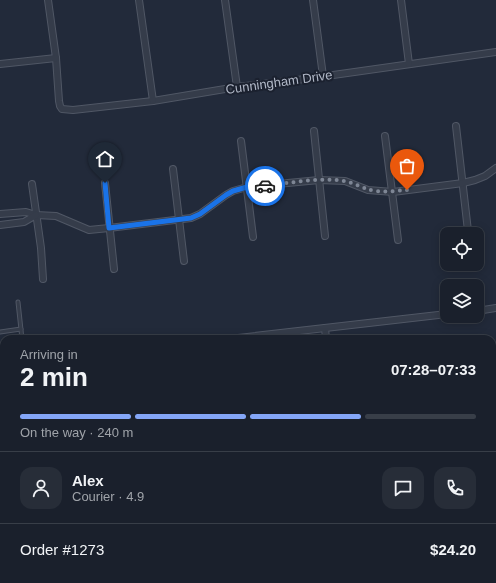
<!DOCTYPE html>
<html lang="en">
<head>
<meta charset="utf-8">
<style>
	body { margin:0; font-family:Arial,sans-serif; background:#272d38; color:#f1f3f6; height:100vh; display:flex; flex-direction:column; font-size:15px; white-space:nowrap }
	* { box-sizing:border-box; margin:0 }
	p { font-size:13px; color:#9fa3a9 }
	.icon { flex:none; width:22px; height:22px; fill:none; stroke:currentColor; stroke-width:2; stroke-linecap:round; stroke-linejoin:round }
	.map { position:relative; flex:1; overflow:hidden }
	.panel { position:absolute; left:0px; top:335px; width:496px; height:248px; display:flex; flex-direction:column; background:#1a202c; border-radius:12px 12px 0 0; box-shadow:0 2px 10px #0003,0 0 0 1px #383e48 }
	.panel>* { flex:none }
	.controls { position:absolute; left:440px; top:227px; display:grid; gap:8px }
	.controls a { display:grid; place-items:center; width:44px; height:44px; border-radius:8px; background:#1a202c; box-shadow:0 2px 10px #0003,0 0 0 1px #383e48; font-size:20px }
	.pin { position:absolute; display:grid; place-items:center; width:34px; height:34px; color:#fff; margin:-41px -17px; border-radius:50% 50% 50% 0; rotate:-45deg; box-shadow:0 0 4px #0007 }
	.pin .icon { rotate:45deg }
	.courier { position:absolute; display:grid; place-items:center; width:40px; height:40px; margin:-20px; border:3px solid #1a73e8; border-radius:50%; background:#fff; color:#222; box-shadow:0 1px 5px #0007 }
	.summary em { font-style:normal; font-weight:700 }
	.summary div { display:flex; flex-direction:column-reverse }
	.summary { display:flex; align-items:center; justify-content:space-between; height:68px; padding:0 20px }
	h1 { font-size:26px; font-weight:700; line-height:30px }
	.bar { display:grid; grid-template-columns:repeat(4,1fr); gap:6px 4px; align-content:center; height:48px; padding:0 20px }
	.bar i { height:5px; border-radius:3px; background:#383e48 }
	.bar .selected { background:#84a6f8 }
	.bar p { grid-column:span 4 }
	.line { display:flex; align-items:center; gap:10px; padding:0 20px; border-top:1px solid #383e48 }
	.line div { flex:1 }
	.round { display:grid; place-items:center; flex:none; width:42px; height:42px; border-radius:12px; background:#272d38 }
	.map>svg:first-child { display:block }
</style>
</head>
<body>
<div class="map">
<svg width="496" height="583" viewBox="0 0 496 583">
	<rect width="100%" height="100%" fill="#222a3a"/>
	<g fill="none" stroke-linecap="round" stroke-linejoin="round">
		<g stroke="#505765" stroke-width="5">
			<g id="lane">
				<polyline points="18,302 22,339"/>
				<polyline points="0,332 21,329"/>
				<polyline points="0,471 4,470"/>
				<polyline points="0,499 4,499"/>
				<polyline points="0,523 4,522"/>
				<polyline points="58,579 59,583"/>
				<polyline points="23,580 37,583"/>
			</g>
		</g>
		<g stroke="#505765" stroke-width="8">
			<g id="street">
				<polyline points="48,0 56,58 59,101 60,106 62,109 73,110 153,101 237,87 305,79 496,52"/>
				<polyline points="139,0 153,101"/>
				<polyline points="225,0 237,87"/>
				<polyline points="313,0 323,76"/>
				<polyline points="401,0 409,64"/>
				<polyline points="0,64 56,58"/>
				<polyline points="456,126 468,231"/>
				<polyline points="314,131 325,236"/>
				<polyline points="385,136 398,240"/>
				<polyline points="241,141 253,237"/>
				<polyline points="173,169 184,261"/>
				<polyline points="105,183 114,269"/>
				<polyline points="32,184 41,248 43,279"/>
				<polyline points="0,214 26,212 36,215 56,216 89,230 109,228 191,218 200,214 226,195 233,191 247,187 319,180 345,181 368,190 393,192 463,183 475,180 485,176 496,168"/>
				<polyline points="0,225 24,222 36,215"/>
				<polyline points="477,311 496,308"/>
				<polyline points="325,328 326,339"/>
				<polyline points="229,339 447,314"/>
				<polyline points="0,368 4,367"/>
				<polyline points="199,579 199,583"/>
				<polyline points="380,579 381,583"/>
				<polyline points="466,579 466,583"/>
			</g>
		</g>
		<g stroke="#505765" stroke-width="11">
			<g id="secondary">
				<polyline points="0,397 4,429"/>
				<polyline points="492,487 496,487"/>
				<polyline points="0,547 4,546"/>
				<polyline points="21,579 22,583"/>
			</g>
		</g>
		<use href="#lane" stroke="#353c4a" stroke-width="3"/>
		<use href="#street" stroke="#353c4a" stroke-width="6"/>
		<use href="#secondary" stroke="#434b5d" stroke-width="9"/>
	</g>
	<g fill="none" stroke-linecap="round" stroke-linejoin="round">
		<path stroke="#7e8695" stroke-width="4" stroke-dasharray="0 7.2" d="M265,186C289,183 320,177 344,181C352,182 360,187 367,189C378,193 395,191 407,190"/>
		<polyline stroke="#1a73e8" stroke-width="5" points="105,183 109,228 191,218 200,214 226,195 233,191 247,187 265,186"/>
	</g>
	<g text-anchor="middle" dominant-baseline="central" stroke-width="4" stroke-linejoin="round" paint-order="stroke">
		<g font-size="13" fill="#b0b7c6" stroke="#1b212f">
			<text transform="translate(279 82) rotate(-8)">Cunningham Drive</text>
		</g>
	</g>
</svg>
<div class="controls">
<a><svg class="icon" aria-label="locate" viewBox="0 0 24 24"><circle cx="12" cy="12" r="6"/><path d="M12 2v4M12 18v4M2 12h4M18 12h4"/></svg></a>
<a><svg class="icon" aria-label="layers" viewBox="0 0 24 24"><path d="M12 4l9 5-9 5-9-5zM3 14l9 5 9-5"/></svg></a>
</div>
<div class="pin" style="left:407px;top:190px;background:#ea580c"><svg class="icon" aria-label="bag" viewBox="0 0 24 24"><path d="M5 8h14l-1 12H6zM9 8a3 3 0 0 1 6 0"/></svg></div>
<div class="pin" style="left:105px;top:183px;background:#1f2937"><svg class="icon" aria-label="home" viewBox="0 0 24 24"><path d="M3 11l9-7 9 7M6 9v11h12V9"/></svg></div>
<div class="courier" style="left:265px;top:186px"><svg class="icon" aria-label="car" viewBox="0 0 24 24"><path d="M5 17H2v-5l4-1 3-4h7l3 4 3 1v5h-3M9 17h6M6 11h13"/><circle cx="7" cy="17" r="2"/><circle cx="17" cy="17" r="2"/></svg></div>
<section class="panel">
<div class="summary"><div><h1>2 min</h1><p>Arriving in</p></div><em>07:28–07:33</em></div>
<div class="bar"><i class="selected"></i><i class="selected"></i><i class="selected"></i><i></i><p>On the way · 240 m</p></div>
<div class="line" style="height:72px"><a class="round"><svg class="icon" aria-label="person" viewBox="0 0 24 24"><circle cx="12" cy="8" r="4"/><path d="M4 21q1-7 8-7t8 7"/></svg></a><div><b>Alex</b><p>Courier · 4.9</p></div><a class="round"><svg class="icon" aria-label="chat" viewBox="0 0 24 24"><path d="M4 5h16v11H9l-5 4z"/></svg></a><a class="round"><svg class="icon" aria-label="phone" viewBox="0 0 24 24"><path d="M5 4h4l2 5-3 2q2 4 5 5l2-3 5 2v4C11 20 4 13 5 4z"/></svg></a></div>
<div class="line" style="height:52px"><div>Order #1273</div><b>$24.20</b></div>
</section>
</div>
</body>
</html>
